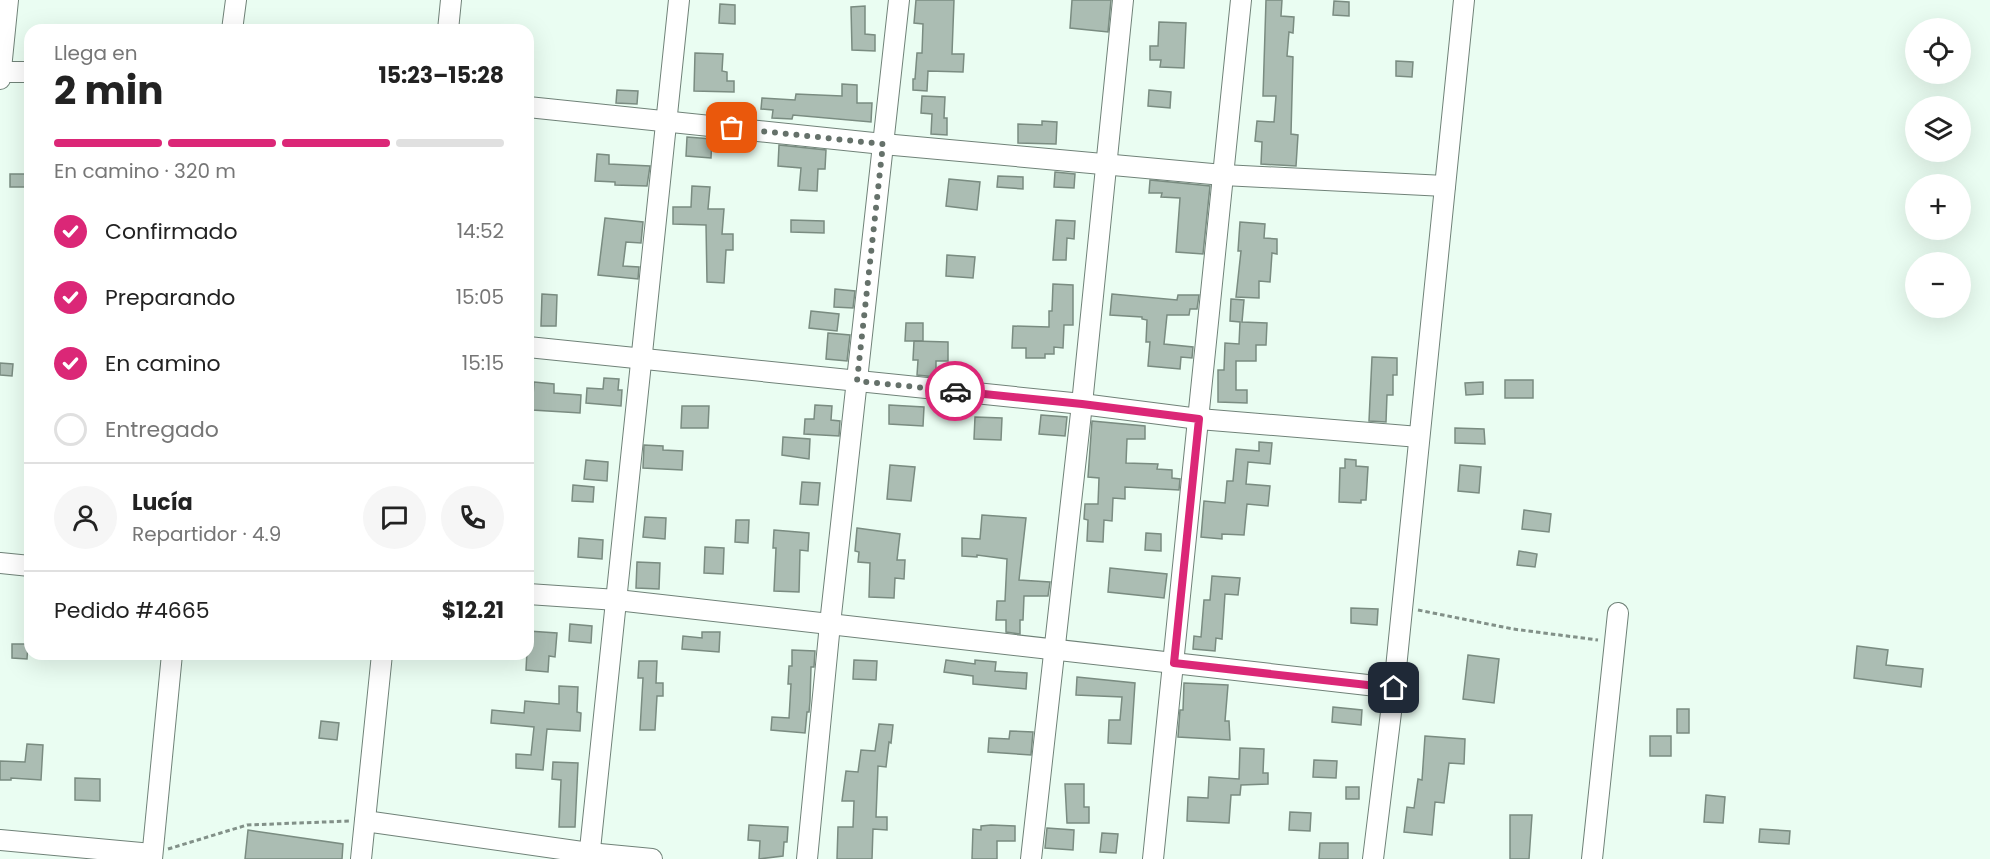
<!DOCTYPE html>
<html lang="es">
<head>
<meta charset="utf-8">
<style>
	body { margin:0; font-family:Poppins,sans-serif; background:#f6f6f6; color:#222; height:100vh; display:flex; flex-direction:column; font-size:22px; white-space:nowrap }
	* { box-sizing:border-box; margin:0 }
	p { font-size:20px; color:#767676 }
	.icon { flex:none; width:33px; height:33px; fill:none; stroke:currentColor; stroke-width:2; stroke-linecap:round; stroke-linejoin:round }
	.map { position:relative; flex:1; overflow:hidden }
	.side { position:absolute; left:24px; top:24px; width:510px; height:636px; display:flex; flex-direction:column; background:#fff; border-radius:18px; box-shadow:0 6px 24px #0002 }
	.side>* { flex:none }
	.controls { position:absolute; left:1905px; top:18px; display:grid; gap:12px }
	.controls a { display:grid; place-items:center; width:66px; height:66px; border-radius:50%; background:#fff; box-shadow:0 6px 24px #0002; font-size:30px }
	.pin { position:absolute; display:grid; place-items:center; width:51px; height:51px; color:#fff; margin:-26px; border-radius:12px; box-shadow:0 3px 9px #0006 }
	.courier { position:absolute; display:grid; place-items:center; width:60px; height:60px; margin:-30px; border:4px solid #db2777; border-radius:50%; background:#fff; color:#222; box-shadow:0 2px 8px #0007 }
	.overview em { font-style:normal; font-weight:700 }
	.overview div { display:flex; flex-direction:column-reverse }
	.overview { display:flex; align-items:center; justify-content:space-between; height:102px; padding:0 30px }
	h1 { font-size:39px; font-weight:700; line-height:45px }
	.bar { display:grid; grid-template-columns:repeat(4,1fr); gap:9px 6px; align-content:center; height:72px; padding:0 30px }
	.bar i { height:8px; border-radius:4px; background:#e0e0e0 }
	.bar .active { background:#db2777 }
	.bar p { grid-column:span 4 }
	.line { display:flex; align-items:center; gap:15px; padding:0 30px; border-top:2px solid #e0e0e0 }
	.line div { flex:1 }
	.round { display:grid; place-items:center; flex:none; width:63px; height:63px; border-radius:32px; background:#f6f6f6 }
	ol { padding:0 30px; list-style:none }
	li { display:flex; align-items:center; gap:18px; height:66px }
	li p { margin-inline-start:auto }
	li .icon { padding:6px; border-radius:50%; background:#db2777; color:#fff; stroke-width:4 }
	li:last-child { color:#767676 }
	li i { width:33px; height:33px; border:3px solid #e0e0e0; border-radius:50% }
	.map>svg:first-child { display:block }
</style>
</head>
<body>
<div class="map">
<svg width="1990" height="859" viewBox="0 0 1990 859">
	<rect width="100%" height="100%" fill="#eafdf2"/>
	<g fill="#abbdb3" stroke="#7a8c81" stroke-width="1.5">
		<polygon points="916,0 954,0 952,54 964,54 963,72 928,71 927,91 913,90 913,79 915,79 917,53 922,53 923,24 914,23"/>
		<polygon points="1072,0 1111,0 1108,32 1070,28"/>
		<polygon points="1266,0 1282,0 1281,16 1294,17 1293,33 1289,32 1287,56 1293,57 1291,134 1298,135 1296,166 1261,164 1262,142 1255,141 1257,121 1274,122 1276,96 1263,96"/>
		<polygon points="1334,1 1349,2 1349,16 1333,15"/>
		<polygon points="720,4 735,5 735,24 719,23"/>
		<polygon points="865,6 865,34 875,35 875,51 852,50 851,7"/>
		<polygon points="1159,22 1186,23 1184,68 1160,67 1161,60 1150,60 1150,46 1158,46"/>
		<polygon points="695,53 723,54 722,71 727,72 727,81 734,81 734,92 694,91"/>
		<polygon points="1396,61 1413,62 1412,77 1396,76"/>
		<polygon points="842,84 857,85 857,103 872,103 871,122 793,115 792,119 772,118 773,110 761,109 762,98 795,100 796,94 842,96"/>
		<polygon points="617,90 638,91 637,104 616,103"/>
		<polygon points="1149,90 1171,92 1170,108 1148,106"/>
		<polygon points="922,96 945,97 944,118 947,118 947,135 931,134 932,114 921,113"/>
		<polygon points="1042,121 1057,122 1056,144 1018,143 1018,124 1042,125"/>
		<polygon points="687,137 712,139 711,158 686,156"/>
		<polygon points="779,145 826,150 825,169 818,169 817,191 799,190 801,168 778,166"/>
		<polygon points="597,154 609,155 609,164 650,166 647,186 615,185 615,182 595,181"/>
		<polygon points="1055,172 1075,174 1074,188 1054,187"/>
		<rect x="10" y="174" width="20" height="13"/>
		<polygon points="998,176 1023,177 1023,189 997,187"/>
		<polygon points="949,179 980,182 977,210 946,206"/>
		<polygon points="1150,180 1210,186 1203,254 1176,252 1180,198 1161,197 1162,193 1149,193"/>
		<polygon points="692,186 710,187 708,209 724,209 722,234 733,234 733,250 726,250 724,283 707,282 706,225 673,224 673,207 691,207"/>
		<polygon points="605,218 643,222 641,243 626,242 623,266 639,267 638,279 598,275"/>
		<polygon points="791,220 824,221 824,233 791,232"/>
		<polygon points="1056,220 1075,221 1074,239 1067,238 1066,260 1053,260"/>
		<polygon points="1240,222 1265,224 1264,238 1277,239 1277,254 1272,253 1270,282 1259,281 1259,298 1236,297 1241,251 1238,251"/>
		<polygon points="947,255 975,257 973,278 946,276"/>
		<polygon points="1053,284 1073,285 1073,325 1064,325 1063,348 1054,347 1054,354 1045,354 1045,358 1026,358 1026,348 1012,348 1013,326 1049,327 1049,311 1052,311"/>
		<polygon points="835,289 855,291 853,308 834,307"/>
		<polygon points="542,294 557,295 556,326 541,326"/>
		<polygon points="1112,294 1177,300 1178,295 1199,295 1197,309 1190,309 1189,315 1167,315 1164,344 1193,347 1192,358 1181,357 1180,369 1148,366 1150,342 1146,342 1147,320 1142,319 1142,317 1110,315"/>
		<polygon points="1231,299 1244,300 1242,322 1267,323 1266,345 1256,345 1256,361 1236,361 1236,390 1247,390 1247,403 1218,402 1218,370 1224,370 1225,343 1239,344 1240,322 1230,321"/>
		<polygon points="811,311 839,314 837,331 809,328"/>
		<polygon points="906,323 923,323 923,341 905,341"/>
		<polygon points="828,333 850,335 847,361 826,359"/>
		<polygon points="914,341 948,342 948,361 936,361 936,377 917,375 918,360 913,360"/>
		<polygon points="1372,357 1397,358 1397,375 1393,375 1393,395 1387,395 1386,422 1369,421"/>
		<polygon points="0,363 13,364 12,376 0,375"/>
		<polygon points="604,378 619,379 618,390 622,390 621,406 586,403 587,388 603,389"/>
		<rect x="1505" y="380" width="28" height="18"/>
		<polygon points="534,382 554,384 554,393 581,395 580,413 532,410"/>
		<polygon points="1483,382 1483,394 1466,395 1465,383"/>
		<polygon points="815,405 832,406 831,420 840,421 839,436 804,434 805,419 814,419"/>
		<polygon points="889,405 924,407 923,426 889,424"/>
		<polygon points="682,406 709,406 708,428 681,428"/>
		<polygon points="1041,415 1067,417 1065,436 1039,434"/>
		<polygon points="975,417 1002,418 1001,440 974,439"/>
		<polygon points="1092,421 1145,426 1145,439 1127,439 1126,463 1158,464 1157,469 1172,470 1172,478 1180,479 1179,490 1125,487 1125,499 1113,498 1112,521 1104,520 1103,542 1087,541 1088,520 1084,519 1085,504 1098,504 1099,478 1088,477"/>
		<polygon points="1455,428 1484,429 1485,444 1455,443"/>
		<polygon points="783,437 810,439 809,459 782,455"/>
		<polygon points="1259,442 1272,443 1270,464 1248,462 1246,484 1270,486 1268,506 1247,504 1244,535 1222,534 1222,539 1201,537 1204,501 1225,503 1227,481 1233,481 1236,449 1259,451"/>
		<polygon points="644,445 663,446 663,450 683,451 682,470 643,468"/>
		<polygon points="1345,459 1356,460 1356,466 1368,467 1366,500 1361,500 1361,503 1339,502 1340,468 1345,468"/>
		<polygon points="586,460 608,462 607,481 584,479"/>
		<polygon points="890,465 915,467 911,501 887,499"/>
		<polygon points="1460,465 1481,467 1479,493 1458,491"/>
		<polygon points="802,482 820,483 818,505 800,504"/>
		<polygon points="573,485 594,487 593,502 572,501"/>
		<polygon points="1524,510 1551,514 1549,532 1522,529"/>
		<polygon points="982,515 1026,518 1019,580 1050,582 1048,596 1024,596 1023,620 1020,620 1020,634 1006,632 1006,620 996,620 997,601 1005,601 1007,559 977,555 977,557 962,556 962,538 980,539"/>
		<polygon points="645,517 666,518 665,539 643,537"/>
		<polygon points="736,520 749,520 748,543 735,542"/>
		<polygon points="857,528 900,534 897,560 905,560 904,579 895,578 894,598 869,597 870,563 858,562 859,552 855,551"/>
		<polygon points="774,530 809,533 808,551 800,550 799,592 774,591 776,548 773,548"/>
		<polygon points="1146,533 1161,534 1161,551 1145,550"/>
		<polygon points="579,538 603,540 602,559 578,557"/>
		<polygon points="705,547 724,548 723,574 704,573"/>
		<polygon points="1519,551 1537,554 1535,567 1517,565"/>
		<polygon points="637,562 660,563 659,589 636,588"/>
		<polygon points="1110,568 1167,574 1164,598 1108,592"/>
		<polygon points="1212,576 1240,578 1238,595 1225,594 1222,639 1216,638 1215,651 1193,649 1194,636 1201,637 1204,600 1210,600"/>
		<polygon points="1351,608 1378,609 1377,625 1351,623"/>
		<polygon points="570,624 592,626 591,643 569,641"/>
		<polygon points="528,631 557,633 555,657 549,656 548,672 526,670"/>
		<polygon points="702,632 720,632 719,652 682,649 683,636 702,638"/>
		<polygon points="12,644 28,644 27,659 12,658"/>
		<polygon points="1857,646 1888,650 1886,665 1923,669 1921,687 1854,678"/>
		<polygon points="792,650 815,651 814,667 811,667 810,701 809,712 807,712 805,733 771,730 772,717 789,718 791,684 788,684 789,666 792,666"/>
		<polygon points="1468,655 1499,659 1494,703 1463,699"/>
		<polygon points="854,660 877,661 876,680 853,679"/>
		<polygon points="946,660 975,664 975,660 996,662 995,671 1027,673 1026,689 973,684 973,676 944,672"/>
		<polygon points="639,661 657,661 656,683 663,683 663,696 657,696 655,730 640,730 643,678 638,678"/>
		<polygon points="1077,677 1135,683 1131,744 1108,743 1109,720 1120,720 1122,697 1076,695"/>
		<polygon points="1184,683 1228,685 1225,721 1229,721 1230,740 1178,737 1180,710 1183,710"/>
		<polygon points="559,686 578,687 577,712 581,713 580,731 547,729 543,770 516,768 516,754 531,755 534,727 491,723 492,710 524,713 525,701 559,704"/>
		<polygon points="1333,707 1362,710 1361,725 1332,722"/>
		<rect x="1677" y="709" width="12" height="24"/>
		<polygon points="321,721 339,723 337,740 319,738"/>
		<polygon points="879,724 893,725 891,743 889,742 886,767 878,766 876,817 887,817 887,830 873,829 872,859 837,859 838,827 853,827 854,801 842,801 846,771 858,772 861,750 875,751"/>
		<polygon points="1010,731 1033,732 1031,755 988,752 989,738 1009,739"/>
		<polygon points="1425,736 1465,739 1464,764 1449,763 1444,803 1435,802 1432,835 1404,832 1407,807 1414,808 1418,779 1422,780"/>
		<rect x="1650" y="736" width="21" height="20"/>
		<polygon points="27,744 43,745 41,780 11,778 11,780 0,780 0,761 25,762"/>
		<polygon points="1240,748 1264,749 1263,773 1268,773 1268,784 1241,785 1240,795 1231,795 1229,823 1187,821 1188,797 1208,798 1209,777 1239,779"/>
		<polygon points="1314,760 1337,761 1336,778 1313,777"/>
		<polygon points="553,762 578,763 575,827 559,827 561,780 552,779"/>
		<polygon points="75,778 100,779 100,801 75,800"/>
		<polygon points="1065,784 1084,784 1084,807 1089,807 1089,823 1067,823"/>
		<rect x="1346" y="787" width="13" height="12"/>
		<polygon points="1706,795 1725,797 1723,823 1704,822"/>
		<polygon points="1290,812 1311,813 1310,831 1289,830"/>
		<polygon points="1510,815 1532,815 1529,859 1510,859"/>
		<polygon points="749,825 788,827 787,842 784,842 783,856 759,859 760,841 748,840"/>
		<polygon points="991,825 1015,826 1015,841 997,841 997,859 972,859 973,829 981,830 981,826"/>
		<polygon points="1047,828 1074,830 1073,850 1045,848"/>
		<polygon points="1760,829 1790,831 1789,844 1759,842"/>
		<polygon points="248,830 343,844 342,859 245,859"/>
		<polygon points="1102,833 1118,834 1116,853 1100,852"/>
		<polygon points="1320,843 1348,843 1348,859 1319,859"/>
	</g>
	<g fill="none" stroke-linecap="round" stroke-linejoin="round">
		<g stroke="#708278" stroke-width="22">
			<g id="minor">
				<polyline points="232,30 236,0"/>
				<polyline points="448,30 451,0"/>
				<polyline points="0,72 30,72"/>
				<polyline points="0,79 8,0"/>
				<polyline points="528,107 883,144 1223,175 1445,186"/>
				<polyline points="528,347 1082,404 1199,419 1419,437"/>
				<polyline points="0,563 30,566"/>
				<polyline points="528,594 617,600 1394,688"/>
				<polyline points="365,821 589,853 652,859"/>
				<polyline points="0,840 152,854"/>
				<polyline points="152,859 172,654"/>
				<polyline points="361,859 382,654"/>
				<polyline points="589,859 679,0"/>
				<polyline points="807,859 830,624 899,0"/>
				<polyline points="1031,859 1082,404 1123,0"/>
				<polyline points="1153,859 1241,0"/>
				<polyline points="1373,859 1394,688 1464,0"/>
				<polyline points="1592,859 1618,613"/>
			</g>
		</g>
		<g stroke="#829088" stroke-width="3" stroke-dasharray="4.5 3" stroke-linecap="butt">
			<polyline points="1418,610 1513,629 1598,640"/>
			<polyline points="168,849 247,825 350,821"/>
		</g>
		<use href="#minor" stroke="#fff" stroke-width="20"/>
	</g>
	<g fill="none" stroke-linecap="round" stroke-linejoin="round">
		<polyline stroke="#65716a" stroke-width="6" stroke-dasharray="0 10.8" points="732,128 883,144 857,381 955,391"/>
		<polyline stroke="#db2777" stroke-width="8" points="955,391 1082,404 1199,419 1174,663 1394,688"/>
	</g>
</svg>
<div class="controls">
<a><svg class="icon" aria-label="locate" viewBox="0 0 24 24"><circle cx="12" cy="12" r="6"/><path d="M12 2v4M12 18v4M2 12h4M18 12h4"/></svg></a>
<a><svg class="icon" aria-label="layers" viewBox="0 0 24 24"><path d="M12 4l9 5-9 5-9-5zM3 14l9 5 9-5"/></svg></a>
<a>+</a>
<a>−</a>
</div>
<div class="pin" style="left:732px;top:128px;background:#ea580c"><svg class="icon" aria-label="bag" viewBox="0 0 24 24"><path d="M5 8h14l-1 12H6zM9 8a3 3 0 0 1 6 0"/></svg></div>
<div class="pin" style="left:1394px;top:688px;background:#1f2937"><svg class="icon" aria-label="home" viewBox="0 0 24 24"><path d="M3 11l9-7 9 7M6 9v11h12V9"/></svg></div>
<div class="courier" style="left:955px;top:391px"><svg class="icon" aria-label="car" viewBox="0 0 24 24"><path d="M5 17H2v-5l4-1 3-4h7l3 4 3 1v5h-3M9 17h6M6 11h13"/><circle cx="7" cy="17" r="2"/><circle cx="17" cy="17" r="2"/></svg></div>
<section class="side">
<div class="overview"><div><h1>2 min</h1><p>Llega en</p></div><em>15:23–15:28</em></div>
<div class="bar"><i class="active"></i><i class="active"></i><i class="active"></i><i></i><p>En camino · 320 m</p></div>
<ol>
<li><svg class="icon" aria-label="check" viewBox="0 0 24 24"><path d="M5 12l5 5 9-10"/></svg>Confirmado<p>14:52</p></li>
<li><svg class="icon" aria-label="check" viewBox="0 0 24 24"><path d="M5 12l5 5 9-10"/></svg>Preparando<p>15:05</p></li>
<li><svg class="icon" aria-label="check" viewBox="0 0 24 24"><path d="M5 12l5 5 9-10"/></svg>En camino<p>15:15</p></li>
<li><i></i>Entregado</li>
</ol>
<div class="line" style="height:108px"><a class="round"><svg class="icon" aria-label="person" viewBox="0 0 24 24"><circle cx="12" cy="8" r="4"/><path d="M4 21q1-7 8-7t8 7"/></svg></a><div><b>Lucía</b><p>Repartidor · 4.9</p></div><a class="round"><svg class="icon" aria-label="chat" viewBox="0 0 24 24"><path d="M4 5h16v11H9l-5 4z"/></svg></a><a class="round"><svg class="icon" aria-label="phone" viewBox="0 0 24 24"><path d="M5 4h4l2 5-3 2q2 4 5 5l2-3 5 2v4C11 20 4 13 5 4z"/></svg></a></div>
<div class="line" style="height:78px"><div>Pedido #4665</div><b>$12.21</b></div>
</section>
</div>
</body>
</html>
